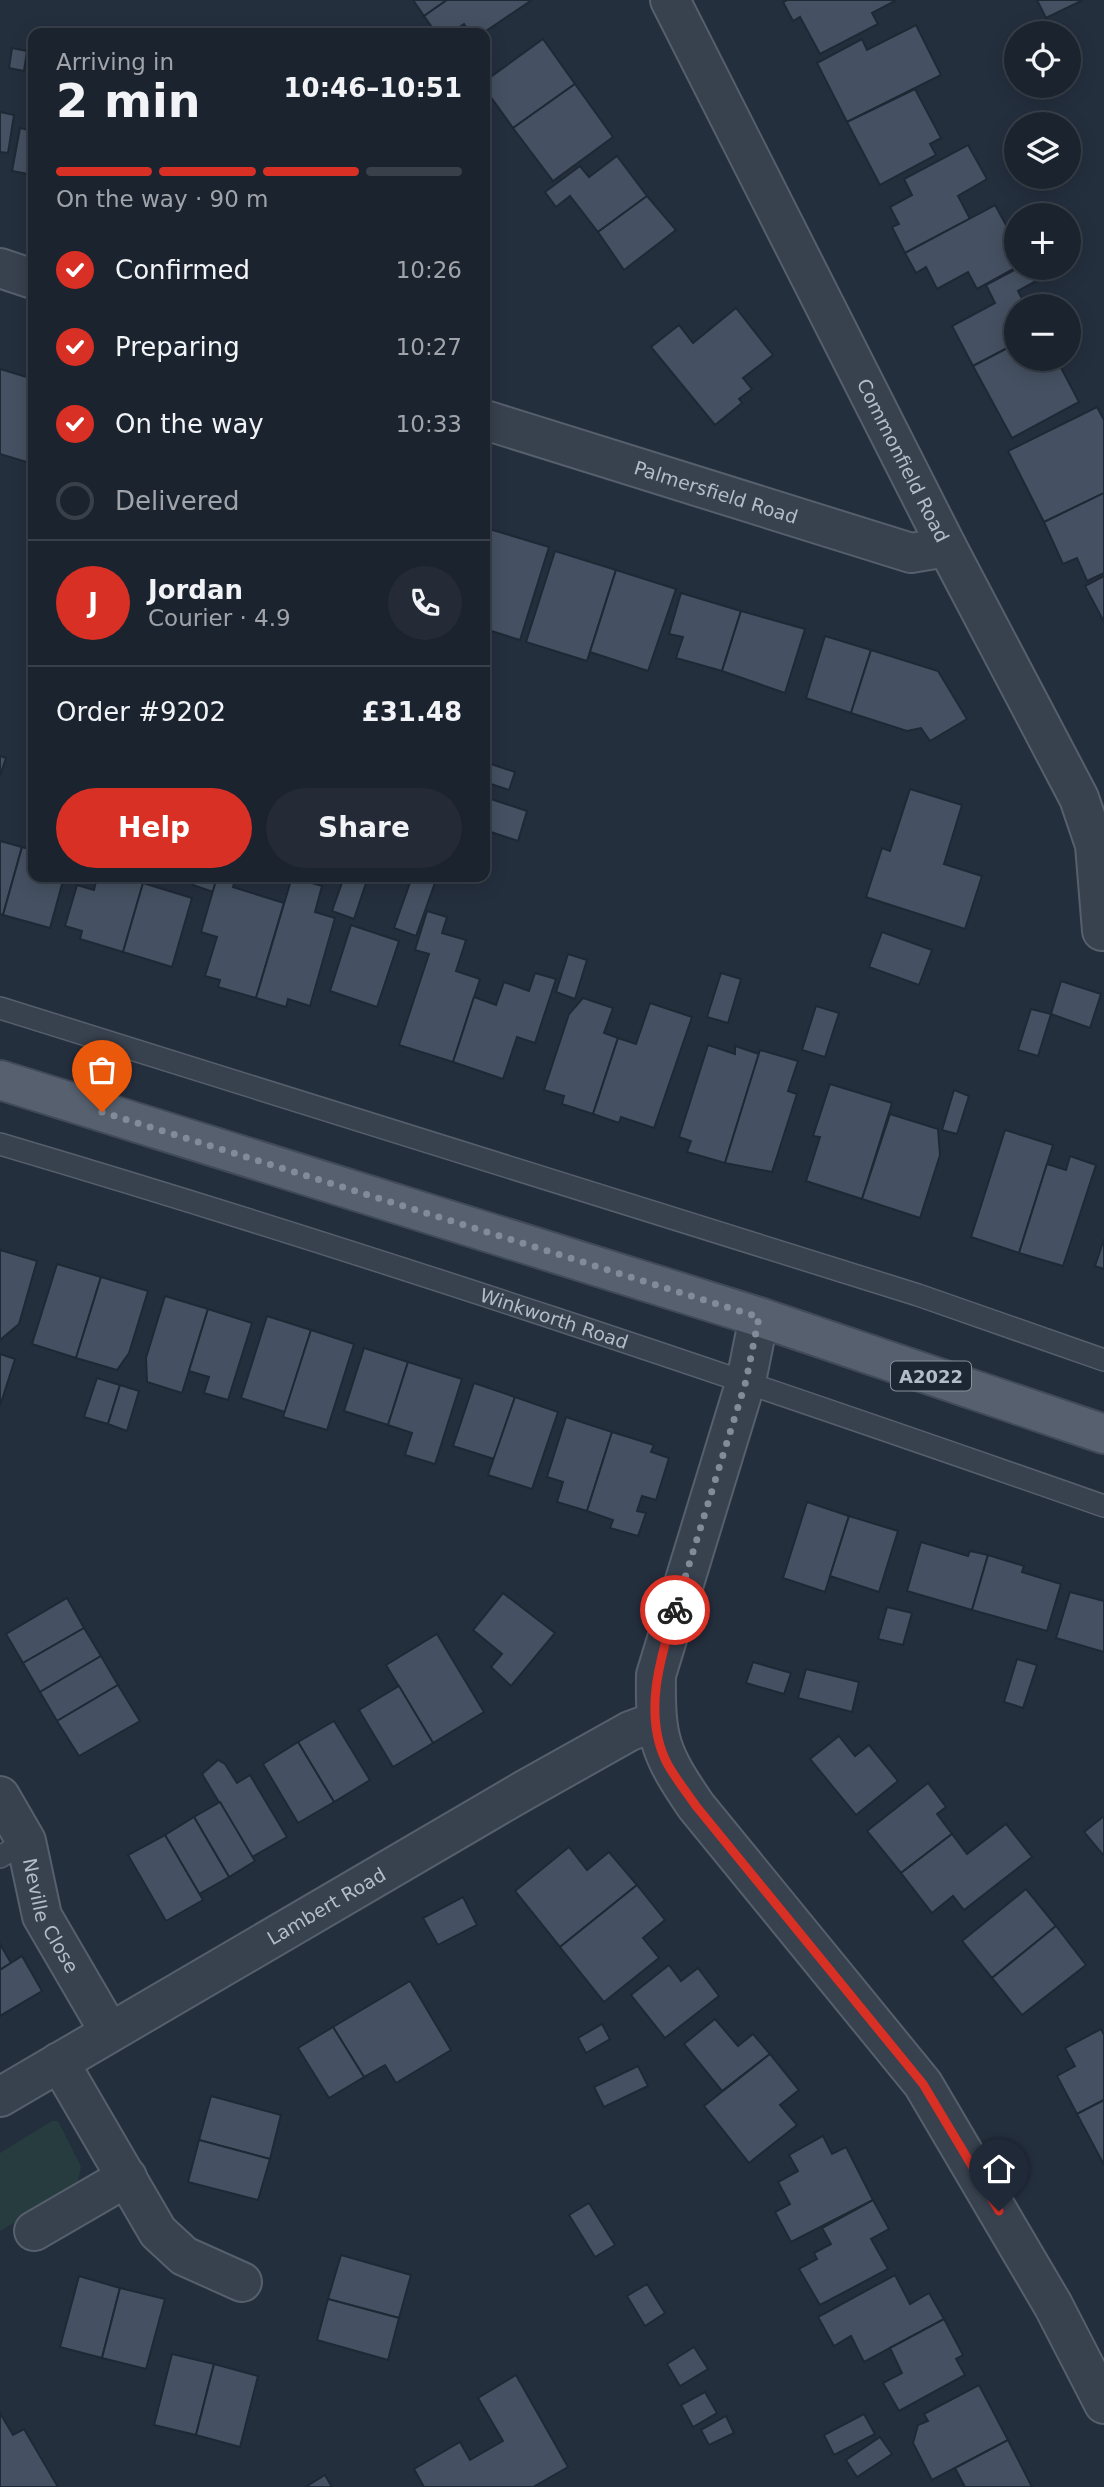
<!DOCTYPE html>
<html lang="en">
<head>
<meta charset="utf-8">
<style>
	body { margin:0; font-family:"DejaVu Sans",sans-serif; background:#242b36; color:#f1f3f6; height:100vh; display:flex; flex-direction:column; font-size:26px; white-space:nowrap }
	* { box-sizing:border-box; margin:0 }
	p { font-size:23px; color:#a0a4aa }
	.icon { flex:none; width:38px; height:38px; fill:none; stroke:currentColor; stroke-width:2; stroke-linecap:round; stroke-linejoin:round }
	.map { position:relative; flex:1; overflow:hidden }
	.details { position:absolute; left:28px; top:28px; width:462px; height:854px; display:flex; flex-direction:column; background:#1b232e; border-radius:14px; box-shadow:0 4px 18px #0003,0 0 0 2px #39404a }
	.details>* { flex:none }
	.buttons { position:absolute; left:1004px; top:21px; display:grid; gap:14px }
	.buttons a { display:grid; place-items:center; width:77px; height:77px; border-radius:50%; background:#1b232e; box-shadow:0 4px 18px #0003,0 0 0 2px #39404a; font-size:35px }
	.pin { position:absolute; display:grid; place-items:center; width:60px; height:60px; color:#fff; margin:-72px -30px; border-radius:50% 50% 50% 0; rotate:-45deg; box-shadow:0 0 7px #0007 }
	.pin .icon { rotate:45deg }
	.courier { position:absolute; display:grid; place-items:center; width:70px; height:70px; margin:-35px; border:5px solid #d93025; border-radius:50%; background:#fff; color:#222; box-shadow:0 2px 9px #0007 }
	.head em { font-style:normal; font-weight:800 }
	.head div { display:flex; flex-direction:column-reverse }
	.head { display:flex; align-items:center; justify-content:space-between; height:119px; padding:0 28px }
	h1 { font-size:46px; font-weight:800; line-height:52px }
	.bar { display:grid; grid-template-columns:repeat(4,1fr); gap:10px 7px; align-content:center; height:84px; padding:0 28px }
	.bar i { height:9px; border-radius:5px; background:#39404a }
	.bar .selected { background:#d93025 }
	.bar p { grid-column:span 4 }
	.line { display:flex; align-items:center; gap:18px; padding:0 28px; border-top:2px solid #39404a }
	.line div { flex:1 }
	.round { display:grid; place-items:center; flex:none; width:74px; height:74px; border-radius:37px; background:#242b36 }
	ol { padding:0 28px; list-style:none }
	li { display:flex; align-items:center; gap:21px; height:77px }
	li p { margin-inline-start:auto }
	li .icon { padding:7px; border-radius:50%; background:#d93025; color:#fff; stroke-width:4 }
	li:last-child { color:#a0a4aa }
	li i { width:38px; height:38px; border:4px solid #39404a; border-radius:50% }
	.button { display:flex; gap:14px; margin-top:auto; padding:14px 28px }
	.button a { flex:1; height:80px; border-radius:42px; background:#d93025; color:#fff; font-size:28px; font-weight:800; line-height:80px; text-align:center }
	.button a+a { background:#242b36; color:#f1f3f6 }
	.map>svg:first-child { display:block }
</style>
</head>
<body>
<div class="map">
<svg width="1104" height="2487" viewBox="0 0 1104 2487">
	<rect width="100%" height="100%" fill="#242f3e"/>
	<polygon fill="#263c3f" points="52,2121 58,2121 81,2167 77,2185 0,2231 0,2153"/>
	<g fill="#455162" stroke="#1f2835" stroke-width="2">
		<polygon points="413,0 447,0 424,16"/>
		<polygon points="447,0 532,0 483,33 470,33 464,24 450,33 436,33 424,16"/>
		<polygon points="787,0 895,0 895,1 872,13 878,24 820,54 800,17 793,21 783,2"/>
		<polygon points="1037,0 1083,0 1046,18"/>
		<polygon points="916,25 941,75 847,122 817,63 862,39 867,50"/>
		<polygon points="543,39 575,84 513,128 485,89 485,81"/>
		<polygon points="12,48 27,51 24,71 9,68"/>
		<polygon points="575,84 613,137 553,181 513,128"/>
		<polygon points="915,89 941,138 930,144 936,155 880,185 847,122"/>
		<polygon points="0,112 14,115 8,153 0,152"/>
		<polygon points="20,128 33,131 33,175 12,171"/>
		<polygon points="968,145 987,179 958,196 970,219 905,253 892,227 899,224 890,207 912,195 904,179"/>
		<polygon points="617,156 647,196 598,232 570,196 556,207 545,192 580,166 589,177"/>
		<polygon points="647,196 676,230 624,270 598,232"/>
		<polygon points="995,205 1017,245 1017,267 977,289 968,272 937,289 926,267 916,273 905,253"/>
		<polygon points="1018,268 1048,268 1051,273 1018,291 1026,306 1017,306 1017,343 973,366 952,326 995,303 986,285"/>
		<polygon points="736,308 773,355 743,378 752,389 739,399 742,403 715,425 651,347 679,325 693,343"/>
		<polygon points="1017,343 1017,359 1060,359 1057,360 1079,402 1012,438 973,366"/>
		<polygon points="0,369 30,378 28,384 33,386 33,464 0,454"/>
		<polygon points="1097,407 1104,420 1104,493 1044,522 1008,451"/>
		<polygon points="1104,493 1104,573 1087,581 1077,558 1063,564 1044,522"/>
		<polygon points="486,528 549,547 520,640 485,629"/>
		<polygon points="555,551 616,570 587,661 526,642"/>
		<polygon points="616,570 676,589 648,671 590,652"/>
		<polygon points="1104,576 1104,622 1085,586"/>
		<polygon points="681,593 741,611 722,671 676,658 683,637 669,634"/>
		<polygon points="741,611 805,629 785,693 722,671"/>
		<polygon points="825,636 871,650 851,713 806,698"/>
		<polygon points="871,650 938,671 967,719 930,741 921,728 907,731 851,713"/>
		<polygon points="0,756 6,758 0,776"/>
		<polygon points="488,763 515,772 509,790 485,782"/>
		<polygon points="910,789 962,805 944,864 982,876 965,929 866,897 882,848 890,851"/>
		<polygon points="485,797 527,811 518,841 485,830"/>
		<polygon points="0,841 22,847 3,915 0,914"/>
		<polygon points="22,847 33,850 33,877 64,877 50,928 3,915"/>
		<polygon points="97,877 145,877 123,952 80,939 82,931 65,926 77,885 94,890"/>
		<polygon points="195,877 217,877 213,892 193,885"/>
		<polygon points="217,877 236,877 233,887 284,903 256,998 218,987 220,980 205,976 217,937 201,932"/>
		<polygon points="292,877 322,886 315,912 335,918 310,1006 288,999 286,1007 256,998"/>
		<polygon points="344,877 367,880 354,919 332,911"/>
		<polygon points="412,877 437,877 416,936 394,928"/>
		<polygon points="143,883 192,898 172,967 123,952"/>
		<polygon points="427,911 447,917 442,933 466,940 456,971 480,979 453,1062 399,1045 429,954 415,950"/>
		<polygon points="351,925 399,941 377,1007 330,991"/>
		<polygon points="882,932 932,950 919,985 869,967"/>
		<polygon points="568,954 587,960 575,999 556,992"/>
		<polygon points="535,973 556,979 535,1043 517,1037 503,1079 453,1062 474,997 496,1005 504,982 529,991"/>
		<polygon points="721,973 741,979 728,1023 707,1017"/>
		<polygon points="1061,981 1101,994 1090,1028 1051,1014"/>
		<polygon points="583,998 613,1008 604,1033 618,1038 593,1114 562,1104 564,1096 544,1090 569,1014"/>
		<polygon points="650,1003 692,1017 654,1128 621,1117 619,1123 593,1114 618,1038 636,1044"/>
		<polygon points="816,1006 839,1013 825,1057 802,1050"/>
		<polygon points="1031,1009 1051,1014 1038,1056 1018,1050"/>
		<polygon points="708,1045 735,1054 735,1046 759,1054 725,1163 687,1152 691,1141 679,1137"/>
		<polygon points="760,1050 798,1061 788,1091 797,1094 772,1172 725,1163"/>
		<polygon points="830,1084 892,1103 862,1199 806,1181 820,1137 813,1136"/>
		<polygon points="954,1090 969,1096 957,1134 942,1130"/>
		<polygon points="890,1114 938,1129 940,1155 920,1218 862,1199"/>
		<polygon points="1005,1130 1053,1145 1019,1253 971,1237"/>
		<polygon points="1070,1156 1096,1165 1063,1266 1019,1253 1047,1164 1066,1170"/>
		<polygon points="1104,1239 1104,1269 1095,1266"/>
		<polygon points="0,1250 37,1261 19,1324 0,1340"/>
		<polygon points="57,1264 101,1277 76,1358 32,1344"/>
		<polygon points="101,1277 148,1291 129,1353 117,1370 76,1358"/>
		<polygon points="165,1296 208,1309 182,1393 147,1382 146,1358"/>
		<polygon points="208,1309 252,1323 228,1400 204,1393 209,1377 189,1371"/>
		<polygon points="267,1316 311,1330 285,1412 241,1398"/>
		<polygon points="311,1330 354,1344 327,1430 283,1417"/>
		<polygon points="364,1348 408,1362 388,1425 344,1411"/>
		<polygon points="0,1354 15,1359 0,1406"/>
		<polygon points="408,1362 462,1379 435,1464 405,1455 412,1433 388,1425"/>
		<polygon points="97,1378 120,1385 108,1424 84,1417"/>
		<polygon points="474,1383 515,1397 494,1459 453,1446"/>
		<polygon points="120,1385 139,1391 127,1431 108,1424"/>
		<polygon points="515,1397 558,1412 532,1489 488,1475"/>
		<polygon points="566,1417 612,1432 587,1511 557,1502 563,1482 547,1477"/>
		<polygon points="612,1432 654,1445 651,1452 669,1458 656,1500 642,1496 637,1511 646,1513 638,1536 610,1528 613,1520 587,1511"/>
		<polygon points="807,1502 849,1516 825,1592 783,1578"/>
		<polygon points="849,1516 898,1531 879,1592 830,1576"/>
		<polygon points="921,1542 968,1556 970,1551 988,1555 972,1610 907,1591"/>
		<polygon points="988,1555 1024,1566 1022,1572 1061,1584 1047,1631 972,1610"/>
		<polygon points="1070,1592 1104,1601 1104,1652 1056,1638"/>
		<polygon points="503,1593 555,1633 511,1686 491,1667 502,1654 473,1630"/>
		<polygon points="67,1598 84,1628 23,1663 6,1634"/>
		<polygon points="887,1607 912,1613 903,1645 878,1639"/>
		<polygon points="84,1628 101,1656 40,1692 23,1663"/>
		<polygon points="437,1634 484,1712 433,1743 386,1665"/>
		<polygon points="101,1656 118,1685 57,1721 40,1692"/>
		<polygon points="1017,1659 1037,1665 1023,1708 1004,1702"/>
		<polygon points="753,1662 791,1673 784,1694 746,1683"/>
		<polygon points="806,1669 859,1682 852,1712 798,1698"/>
		<polygon points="118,1685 140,1721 79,1756 57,1721"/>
		<polygon points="399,1686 433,1743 393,1767 359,1710"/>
		<polygon points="334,1721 370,1780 334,1802 298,1742"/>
		<polygon points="839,1736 855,1756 869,1745 898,1781 856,1815 810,1759"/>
		<polygon points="298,1742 334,1802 298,1823 263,1764"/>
		<polygon points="218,1760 225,1764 237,1783 250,1775 287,1837 252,1857 202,1774"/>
		<polygon points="928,1783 946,1807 937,1814 952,1834 901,1873 867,1831"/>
		<polygon points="220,1802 255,1861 229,1877 194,1817"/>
		<polygon points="1104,1816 1104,1856 1084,1832"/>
		<polygon points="194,1817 229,1877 199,1894 165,1835"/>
		<polygon points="1006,1824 1032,1857 964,1910 953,1896 932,1913 901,1873 952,1834 967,1854"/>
		<polygon points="165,1835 203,1900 166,1921 128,1855"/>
		<polygon points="569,1847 587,1870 609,1852 637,1885 560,1947 515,1891"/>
		<polygon points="637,1885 665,1920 643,1938 659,1958 604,2002 560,1947"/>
		<polygon points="1026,1889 1056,1926 992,1978 962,1941"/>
		<polygon points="463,1897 477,1925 438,1945 423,1918"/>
		<polygon points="1056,1926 1086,1965 1022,2015 992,1978"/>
		<polygon points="0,1944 11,1963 0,1970"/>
		<polygon points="22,1956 42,1991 0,2016 0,1970"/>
		<polygon points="669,1965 681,1981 698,1968 719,1996 665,2038 631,1995"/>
		<polygon points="410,1981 451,2050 396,2083 385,2065 364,2077 333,2027"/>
		<polygon points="715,2019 738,2046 753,2034 770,2054 722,2091 684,2044"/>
		<polygon points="602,2024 610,2039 586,2053 578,2038"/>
		<polygon points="333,2027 364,2077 329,2098 298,2048"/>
		<polygon points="1101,2029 1104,2035 1104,2100 1077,2114 1057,2076 1075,2066 1065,2048"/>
		<polygon points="770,2054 799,2090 780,2105 797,2125 749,2163 704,2106"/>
		<polygon points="638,2066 648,2086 604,2107 594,2087"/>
		<polygon points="211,2096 281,2115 270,2159 199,2140"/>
		<polygon points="1104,2100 1104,2165 1077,2114"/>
		<polygon points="823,2136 832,2154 846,2147 873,2200 791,2242 775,2212 790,2204 778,2182 798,2171 789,2155"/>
		<polygon points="199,2140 270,2159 258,2200 188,2182"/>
		<polygon points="873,2200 889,2229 871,2239 888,2269 820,2305 799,2269 817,2259 814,2253 831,2244 822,2228"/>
		<polygon points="589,2203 615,2245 595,2257 569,2215"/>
		<polygon points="341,2255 411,2275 399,2318 328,2299"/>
		<polygon points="895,2275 910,2304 929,2293 944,2319 864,2362 851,2336 834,2346 818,2317"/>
		<polygon points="79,2276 120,2288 102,2358 60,2347"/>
		<polygon points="647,2284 665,2313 645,2326 627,2296"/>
		<polygon points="120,2288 165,2299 146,2369 102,2358"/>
		<polygon points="328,2299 399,2318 388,2360 317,2340"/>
		<polygon points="944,2319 963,2355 956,2359 965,2375 899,2411 883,2383 902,2373 890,2348"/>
		<polygon points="694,2347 708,2369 680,2386 667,2364"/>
		<polygon points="172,2354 214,2364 196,2435 154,2425"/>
		<polygon points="214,2364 258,2376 240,2447 196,2435"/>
		<polygon points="516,2375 568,2467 533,2487 424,2487 414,2469 460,2442 470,2460 503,2441 478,2398"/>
		<polygon points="979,2385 1008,2440 932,2480 913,2443 918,2425 928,2421 924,2414"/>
		<polygon points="705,2392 717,2413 693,2427 681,2405"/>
		<polygon points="0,2413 13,2435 24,2429 58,2487 0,2487"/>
		<polygon points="864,2414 875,2434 834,2455 824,2435"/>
		<polygon points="726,2416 734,2433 709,2445 701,2430"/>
		<polygon points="880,2437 892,2454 857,2477 846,2460"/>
		<polygon points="1008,2440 1032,2487 965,2487 955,2468"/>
		<polygon points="325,2475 332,2487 307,2487 307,2486"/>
	</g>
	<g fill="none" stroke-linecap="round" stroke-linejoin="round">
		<g stroke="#565f6c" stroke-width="24">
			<g id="service">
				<polyline points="0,1008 918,1295 1104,1360"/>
				<path id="s1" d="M0,1144C372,1254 738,1378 1104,1506"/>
				<polyline points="0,1857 26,1841"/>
			</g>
		</g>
		<g stroke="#565f6c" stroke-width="42">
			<g id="minor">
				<path id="s2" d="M670,0L947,547L1079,798L1095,845L1102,931"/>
				<polyline points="0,268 33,279"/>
				<path id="s3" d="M485,420L911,553L947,547"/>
				<path d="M759,1317L746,1381L656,1675C655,1740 660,1753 696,1806L923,2084L1053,2305L1104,2404"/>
				<path id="s4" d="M0,1796L26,1841L42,1916L109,2031"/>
				<polyline points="59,2062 158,2232 184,2256 242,2282"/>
				<path id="s5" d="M0,2097L523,1791L630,1731L655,1722"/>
				<polyline points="34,2231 127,2177"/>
			</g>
		</g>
		<g stroke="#414a57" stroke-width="42">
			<polyline id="primary" points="0,1080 759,1317 1104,1434"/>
		</g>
		<use href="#service" stroke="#38414e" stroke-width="21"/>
		<use href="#minor" stroke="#38414e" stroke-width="38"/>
		<use href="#primary" stroke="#56606e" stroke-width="38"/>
	</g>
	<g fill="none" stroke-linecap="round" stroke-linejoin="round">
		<polyline stroke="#828b98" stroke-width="7" stroke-dasharray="0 12.6" points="102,1112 759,1317 746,1381 675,1610"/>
		<path stroke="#d93025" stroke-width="9" d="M675,1610C660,1658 642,1717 668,1765C676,1779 687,1793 696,1806L923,2084L999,2211"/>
	</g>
	<g text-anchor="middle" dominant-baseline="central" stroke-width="6" stroke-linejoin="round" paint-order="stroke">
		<rect fill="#1d2633" stroke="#878f9c" stroke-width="2" x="891" y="1361.5" width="80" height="29" rx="5"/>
		<g font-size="18" font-weight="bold" fill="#b4bcc9">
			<text x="931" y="1376">A2022</text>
		</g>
		<g font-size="19" fill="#b4bcc9" stroke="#1d2633">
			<text stroke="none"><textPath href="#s2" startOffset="516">Commonfield Road</textPath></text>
			<text stroke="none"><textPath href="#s3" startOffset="242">Palmersfield Road</textPath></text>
			<text stroke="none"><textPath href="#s1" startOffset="581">Winkworth Road</textPath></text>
			<text stroke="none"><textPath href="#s5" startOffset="378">Lambert Road</textPath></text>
			<text stroke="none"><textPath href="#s4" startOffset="131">Neville Close</textPath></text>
		</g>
	</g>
</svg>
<div class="buttons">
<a><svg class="icon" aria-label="locate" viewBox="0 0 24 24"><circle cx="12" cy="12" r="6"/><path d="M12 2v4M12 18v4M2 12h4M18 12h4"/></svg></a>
<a><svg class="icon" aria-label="layers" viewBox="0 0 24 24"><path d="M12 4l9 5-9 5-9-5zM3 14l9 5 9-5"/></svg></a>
<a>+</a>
<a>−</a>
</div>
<div class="pin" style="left:102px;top:1112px;background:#ea580c"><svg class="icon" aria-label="bag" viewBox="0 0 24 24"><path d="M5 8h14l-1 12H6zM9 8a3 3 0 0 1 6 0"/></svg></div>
<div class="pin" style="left:999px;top:2211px;background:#1f2937"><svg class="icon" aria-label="home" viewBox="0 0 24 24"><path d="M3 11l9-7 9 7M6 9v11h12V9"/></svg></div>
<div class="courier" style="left:675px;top:1610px"><svg class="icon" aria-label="bike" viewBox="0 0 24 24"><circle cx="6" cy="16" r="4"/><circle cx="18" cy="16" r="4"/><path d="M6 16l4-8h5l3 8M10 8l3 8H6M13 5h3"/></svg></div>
<section class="details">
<div class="head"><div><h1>2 min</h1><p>Arriving in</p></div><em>10:46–10:51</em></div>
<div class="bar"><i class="selected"></i><i class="selected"></i><i class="selected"></i><i></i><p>On the way · 90 m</p></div>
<ol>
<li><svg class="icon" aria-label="check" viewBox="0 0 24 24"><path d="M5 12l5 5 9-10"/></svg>Confirmed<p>10:26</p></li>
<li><svg class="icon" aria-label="check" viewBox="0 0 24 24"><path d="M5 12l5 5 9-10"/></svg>Preparing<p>10:27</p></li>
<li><svg class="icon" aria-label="check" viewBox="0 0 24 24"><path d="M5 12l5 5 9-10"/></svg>On the way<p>10:33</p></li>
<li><i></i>Delivered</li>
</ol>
<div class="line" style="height:126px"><b class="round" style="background:#d93025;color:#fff">J</b><div><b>Jordan</b><p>Courier · 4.9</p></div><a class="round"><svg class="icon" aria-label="phone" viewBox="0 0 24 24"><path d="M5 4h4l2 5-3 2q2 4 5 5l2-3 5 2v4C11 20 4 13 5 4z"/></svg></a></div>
<div class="line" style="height:91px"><div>Order #9202</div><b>£31.48</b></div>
<div class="button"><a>Help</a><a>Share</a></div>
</section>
</div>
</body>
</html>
